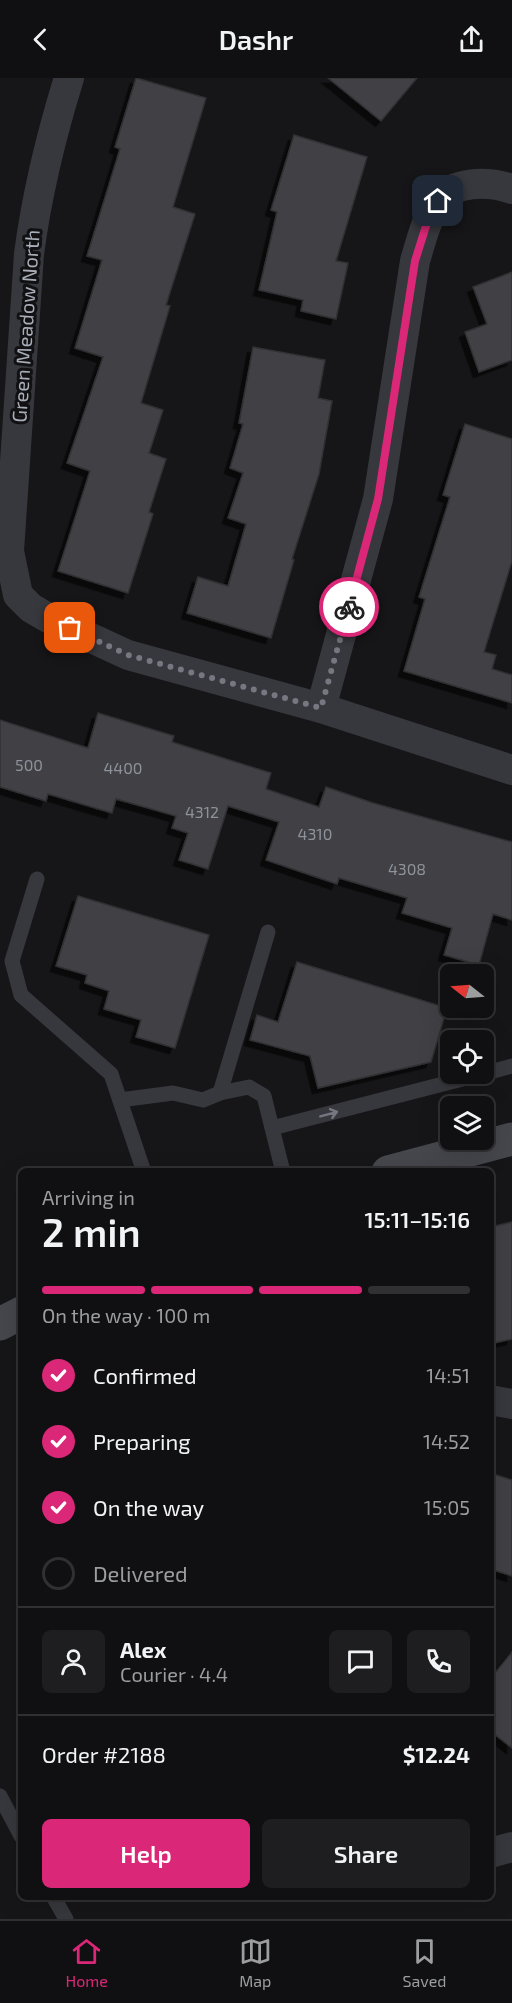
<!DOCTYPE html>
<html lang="en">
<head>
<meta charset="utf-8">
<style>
	body { margin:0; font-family:"Exo 2",sans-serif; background:#1e1e20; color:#f1f3f6; height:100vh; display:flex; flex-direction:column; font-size:22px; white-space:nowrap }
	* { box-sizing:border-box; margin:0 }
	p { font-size:20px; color:#9c9d9f }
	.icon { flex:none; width:33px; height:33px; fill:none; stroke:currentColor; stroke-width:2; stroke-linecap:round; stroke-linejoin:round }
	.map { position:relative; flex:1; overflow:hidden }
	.sheet { position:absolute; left:18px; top:1090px; width:476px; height:732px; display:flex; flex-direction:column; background:#101012; border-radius:9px; box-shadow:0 6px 24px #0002,0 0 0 2px #303032 }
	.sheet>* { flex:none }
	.needle { width:39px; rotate:287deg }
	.tools { position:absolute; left:440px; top:886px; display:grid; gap:12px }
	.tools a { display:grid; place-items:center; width:54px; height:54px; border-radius:9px; background:#101012; box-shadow:0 6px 24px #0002,0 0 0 2px #303032; font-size:30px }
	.pin { position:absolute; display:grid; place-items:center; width:51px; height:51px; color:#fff; margin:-26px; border-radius:12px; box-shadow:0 3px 9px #0006 }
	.courier { position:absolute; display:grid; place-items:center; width:60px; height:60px; margin:-30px; border:4px solid #db2777; border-radius:50%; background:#fff; color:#222; box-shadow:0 2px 8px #0007 }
	.summary em { font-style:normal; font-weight:600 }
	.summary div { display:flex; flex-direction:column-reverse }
	.summary { display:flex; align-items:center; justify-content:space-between; height:102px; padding:0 24px }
	h1 { font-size:39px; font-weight:600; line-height:45px }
	.bar { display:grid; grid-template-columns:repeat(4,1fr); gap:9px 6px; align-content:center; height:72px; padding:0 24px }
	.bar i { height:8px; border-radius:4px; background:#303032 }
	.bar .selected { background:#db2777 }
	.bar p { grid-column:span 4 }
	.line { display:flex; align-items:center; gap:15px; padding:0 24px; border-top:2px solid #303032 }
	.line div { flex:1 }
	.round { display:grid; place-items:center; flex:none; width:63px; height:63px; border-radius:9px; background:#1e1e20 }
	ol { padding:0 24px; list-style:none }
	li { display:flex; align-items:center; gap:18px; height:66px }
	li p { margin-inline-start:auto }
	li .icon { padding:6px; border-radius:50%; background:#db2777; color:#fff; stroke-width:4 }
	li:last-child { color:#9c9d9f }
	li i { width:33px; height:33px; border:3px solid #303032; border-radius:50% }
	.primary-button { display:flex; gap:12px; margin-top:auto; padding:12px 24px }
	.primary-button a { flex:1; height:69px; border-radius:9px; background:#db2777; color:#fff; font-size:24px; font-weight:600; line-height:69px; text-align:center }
	.primary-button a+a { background:#1e1e20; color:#f1f3f6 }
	header { display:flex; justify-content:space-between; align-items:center; height:78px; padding:0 24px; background:#101012; font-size:27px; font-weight:600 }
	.tab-bar { display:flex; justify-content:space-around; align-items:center; height:84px; border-top:2px solid #303032; background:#101012; font-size:16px; color:#9c9d9f }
	.tab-bar a { display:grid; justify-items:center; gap:3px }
	.tab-bar .selected { color:#db2777 }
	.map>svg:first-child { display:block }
</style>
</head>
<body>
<header><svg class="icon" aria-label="back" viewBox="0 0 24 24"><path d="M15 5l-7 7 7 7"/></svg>Dashr<svg class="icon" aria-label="share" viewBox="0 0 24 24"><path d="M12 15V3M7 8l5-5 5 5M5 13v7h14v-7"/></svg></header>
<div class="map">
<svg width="512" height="1841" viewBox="0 0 512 1841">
	<defs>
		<filter id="shadow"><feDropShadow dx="-5.5" dy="5.5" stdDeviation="0" flood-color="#0009"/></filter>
	</defs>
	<rect width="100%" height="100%" fill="#161618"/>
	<g fill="#404145" stroke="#303034" stroke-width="1.5" filter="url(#shadow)">
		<polygon points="136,0 206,20 173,129 195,136 166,227 170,228 141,325 163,332 149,375 166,381 149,434 153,436 128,515 58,493 90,393 67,385 103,279 75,270 102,182 87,178 120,71 115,69"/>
		<polygon points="328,0 417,0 381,43"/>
		<polygon points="294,57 367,79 336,183 348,185 336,241 301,233 303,222 259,212 277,134 271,132"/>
		<polygon points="512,194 512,282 479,294 465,254 487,246 473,209"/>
		<polygon points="253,269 325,282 318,320 332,323 319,396 292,481 294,482 271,560 187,535 198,499 228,508 246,446 228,440 243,395 230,390 243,346 239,345"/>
		<polygon points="465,346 512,361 512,483 484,574 496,577 492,591 512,597 512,625 404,593 425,521 419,519 450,419 443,417"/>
		<polygon points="98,635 174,658 172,664 271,695 266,711 319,729 326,709 373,725 512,764 512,842 493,836 479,887 444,877 452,850 402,835 407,820 339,800 337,806 266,782 279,744 228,728 208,791 179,782 188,755 172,750 176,738 116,721 112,735 48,716 46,723 0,709 0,642 88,670"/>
		<polygon points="78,818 209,857 175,970 136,959 141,942 104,931 109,913 85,905 87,897 56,888"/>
		<polygon points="297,884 447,930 431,984 318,1010 310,978 250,962 257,937 278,944"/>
		<polygon points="512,1144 512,1261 490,1266 490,1149"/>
		<polygon points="490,1395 512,1402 512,1498 490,1491"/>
		<polygon points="512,1574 512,1670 490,1653 490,1601"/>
	</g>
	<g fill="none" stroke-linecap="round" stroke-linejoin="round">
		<g stroke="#37383d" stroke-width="15">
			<polyline points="37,801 12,883 21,917 111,996 144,1094"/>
			<polyline points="483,996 512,988"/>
			<polyline points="220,1015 268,854"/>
			<polyline points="120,1022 173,1015 203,1022 220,1015 249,1009 264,1018 283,1094"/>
			<polyline points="272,1050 482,996"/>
			<polyline points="0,1718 21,1758"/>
			<polyline points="54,1820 66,1841"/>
		</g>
		<g stroke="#37383d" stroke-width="30">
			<path d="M69,0C51,58 37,115 29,176L9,473L18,517L31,530L50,541L128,577L321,630L512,692"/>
			<path d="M321,630L378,421L415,183C421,163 426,142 437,125C452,102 489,103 512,111"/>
			<polyline points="490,1322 512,1326"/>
			<polyline points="490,1775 512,1769"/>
		</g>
		<g stroke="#45474d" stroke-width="33">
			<polyline points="388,1094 512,1061"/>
			<polyline points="0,1246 21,1235"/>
		</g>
	</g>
	<defs><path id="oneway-shaft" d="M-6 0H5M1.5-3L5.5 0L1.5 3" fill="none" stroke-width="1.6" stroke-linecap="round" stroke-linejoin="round" transform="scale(1.5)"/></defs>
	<use stroke="#757881" href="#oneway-shaft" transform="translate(329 1036) rotate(-15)"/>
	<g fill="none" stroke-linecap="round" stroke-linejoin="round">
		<polyline stroke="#757880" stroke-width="6" stroke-dasharray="0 10.8" points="70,550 128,577 321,630 349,529"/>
		<polyline stroke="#db2777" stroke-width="8" points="349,529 378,421 415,183 426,148 438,123"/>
	</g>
	<g text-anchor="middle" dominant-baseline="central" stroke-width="6" stroke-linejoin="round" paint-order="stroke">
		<g font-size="16" fill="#8e929b">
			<text x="29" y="686">500</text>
			<text x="123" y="689">4400</text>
			<text x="202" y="733">4312</text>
			<text x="315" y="755">4310</text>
			<text x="407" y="790">4308</text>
		</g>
		<g font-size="20" fill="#a8adb8" stroke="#111113">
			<text transform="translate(25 248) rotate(-86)">Green Meadow North</text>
		</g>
	</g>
</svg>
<div class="tools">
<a><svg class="needle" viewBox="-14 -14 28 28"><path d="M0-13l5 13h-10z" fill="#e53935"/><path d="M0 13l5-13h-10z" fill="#9c9d9f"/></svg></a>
<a><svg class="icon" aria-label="locate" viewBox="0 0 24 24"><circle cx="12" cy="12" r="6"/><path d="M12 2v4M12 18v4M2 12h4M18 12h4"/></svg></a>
<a><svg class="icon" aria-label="layers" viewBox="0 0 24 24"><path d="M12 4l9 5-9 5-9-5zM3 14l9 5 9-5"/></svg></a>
</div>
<div class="pin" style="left:70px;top:550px;background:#ea580c"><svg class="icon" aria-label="bag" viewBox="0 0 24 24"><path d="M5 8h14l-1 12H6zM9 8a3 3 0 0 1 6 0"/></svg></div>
<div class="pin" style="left:438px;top:123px;background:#1f2937"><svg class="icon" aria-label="home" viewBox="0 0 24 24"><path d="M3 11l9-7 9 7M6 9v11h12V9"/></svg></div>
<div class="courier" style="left:349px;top:529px"><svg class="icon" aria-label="bike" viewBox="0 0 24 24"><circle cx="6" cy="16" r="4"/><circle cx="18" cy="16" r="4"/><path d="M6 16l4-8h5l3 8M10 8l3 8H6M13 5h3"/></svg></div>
<section class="sheet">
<div class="summary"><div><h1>2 min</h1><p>Arriving in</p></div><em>15:11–15:16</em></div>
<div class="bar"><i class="selected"></i><i class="selected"></i><i class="selected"></i><i></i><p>On the way · 100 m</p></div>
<ol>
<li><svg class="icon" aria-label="check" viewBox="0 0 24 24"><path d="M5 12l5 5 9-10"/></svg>Confirmed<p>14:51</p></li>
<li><svg class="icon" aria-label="check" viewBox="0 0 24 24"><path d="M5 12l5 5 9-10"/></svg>Preparing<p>14:52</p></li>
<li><svg class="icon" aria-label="check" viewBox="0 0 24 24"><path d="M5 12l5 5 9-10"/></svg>On the way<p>15:05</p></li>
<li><i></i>Delivered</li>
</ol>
<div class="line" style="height:108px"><a class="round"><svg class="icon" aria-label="person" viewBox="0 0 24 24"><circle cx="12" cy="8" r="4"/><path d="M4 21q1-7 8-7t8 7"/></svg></a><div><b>Alex</b><p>Courier · 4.4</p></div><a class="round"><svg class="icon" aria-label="chat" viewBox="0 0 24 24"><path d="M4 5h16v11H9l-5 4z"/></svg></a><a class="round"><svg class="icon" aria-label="phone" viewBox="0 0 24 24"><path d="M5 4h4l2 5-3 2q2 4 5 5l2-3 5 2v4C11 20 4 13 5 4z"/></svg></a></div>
<div class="line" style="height:78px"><div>Order #2188</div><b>$12.24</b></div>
<div class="primary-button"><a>Help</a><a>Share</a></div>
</section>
</div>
<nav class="tab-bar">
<a class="selected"><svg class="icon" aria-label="home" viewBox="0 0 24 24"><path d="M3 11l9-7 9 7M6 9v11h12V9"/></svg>Home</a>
<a><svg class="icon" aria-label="map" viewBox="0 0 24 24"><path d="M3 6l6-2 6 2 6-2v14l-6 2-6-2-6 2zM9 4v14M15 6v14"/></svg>Map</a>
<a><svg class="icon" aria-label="saved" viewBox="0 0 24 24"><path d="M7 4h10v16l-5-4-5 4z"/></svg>Saved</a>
</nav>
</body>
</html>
